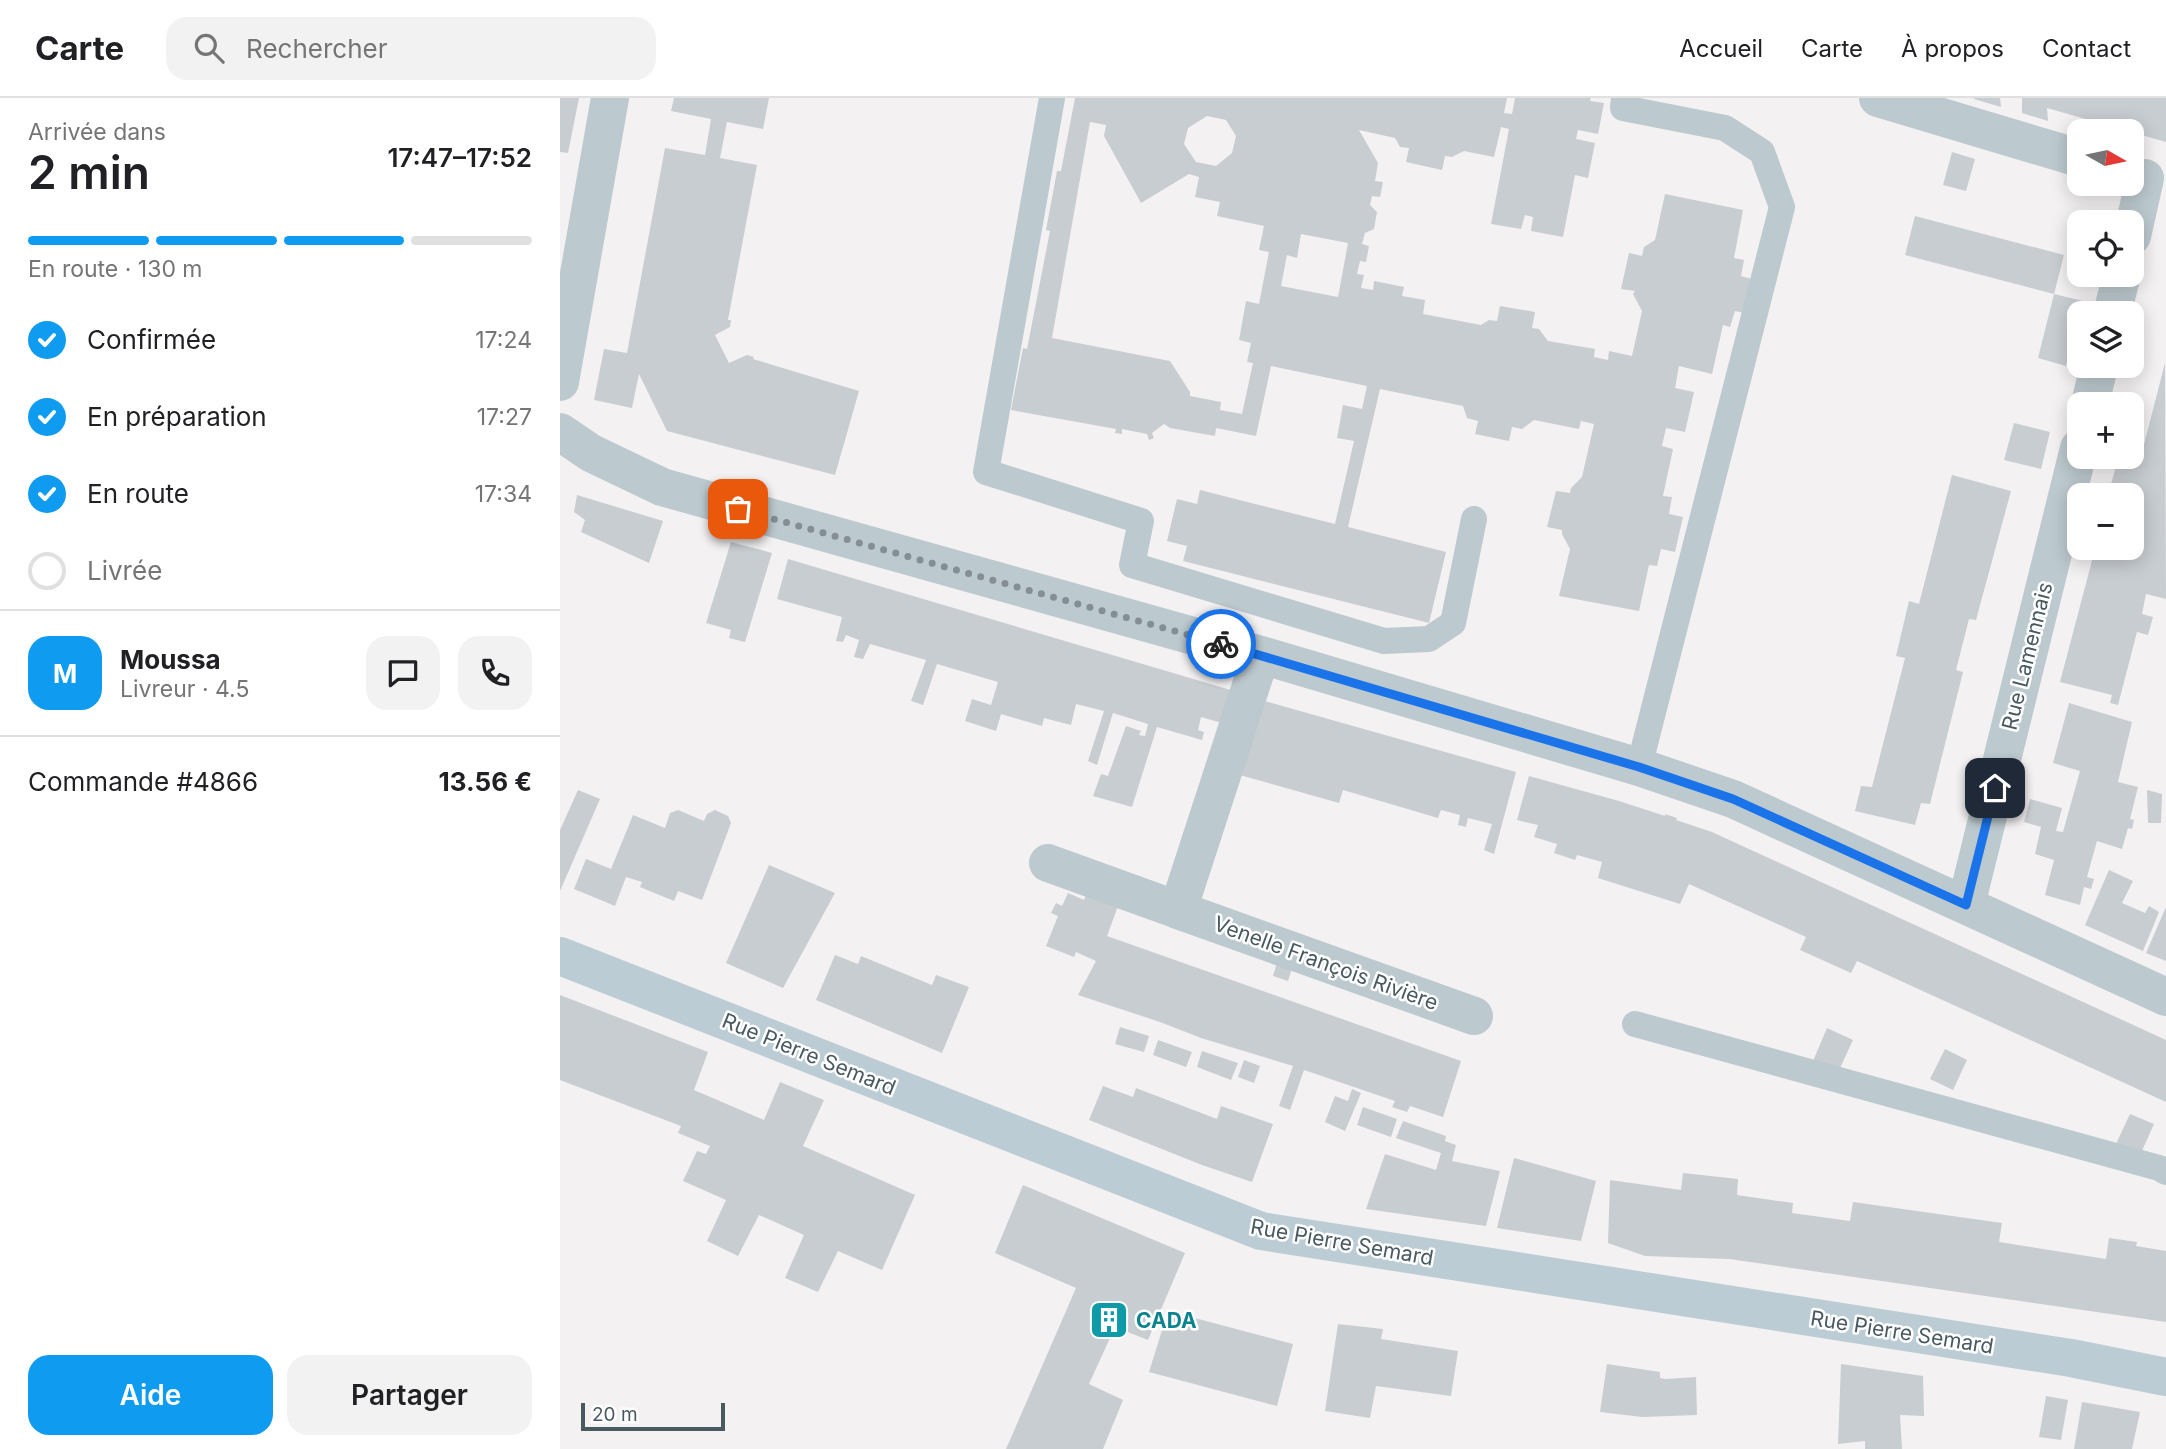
<!DOCTYPE html>
<html lang="fr">
<head>
<meta charset="utf-8">
<style>
	body { margin:0; font-family:Inter,sans-serif; background:#f2f2f2; color:#202124; height:100vh; display:flex; flex-direction:column; font-size:26px; white-space:nowrap }
	* { box-sizing:border-box; margin:0 }
	p { font-size:23px; color:#757577 }
	.icon { flex:none; width:38px; height:38px; fill:none; stroke:currentColor; stroke-width:2; stroke-linecap:round; stroke-linejoin:round }
	.map { position:relative; flex:1; overflow:hidden }
	.details { display:flex; flex-direction:column; background:#fff; width:560px }
	.details>* { flex:none }
	.needle { width:46px; rotate:99deg }
	.fabs { position:absolute; left:1507px; top:21px; display:grid; gap:14px }
	.fabs a { display:grid; place-items:center; width:77px; height:77px; border-radius:14px; background:#fff; box-shadow:0 4px 18px #0003; font-size:35px }
	.scale { position:absolute; left:21px; bottom:18px; width:144px; box-sizing:border-box; padding-left:7px; border:4px solid #485960; border-top:0; font-size:19px; line-height:24px; white-space:nowrap; color:#485960; -webkit-text-stroke:5px #fff; paint-order:stroke }
	.pin { position:absolute; display:grid; place-items:center; width:60px; height:60px; color:#fff; margin:-30px; border-radius:14px; box-shadow:0 4px 10px #0006 }
	.courier { position:absolute; display:grid; place-items:center; width:70px; height:70px; margin:-35px; border:5px solid #1a73e8; border-radius:50%; background:#fff; color:#222; box-shadow:0 2px 9px #0007 }
	.summary em { font-style:normal; font-weight:600 }
	.summary div { display:flex; flex-direction:column-reverse }
	.summary { display:flex; align-items:center; justify-content:space-between; height:119px; padding:0 28px }
	h1 { font-size:46px; font-weight:600; line-height:52px }
	.bar { display:grid; grid-template-columns:repeat(4,1fr); gap:10px 7px; align-content:center; height:84px; padding:0 28px }
	.bar i { height:9px; border-radius:5px; background:#e0e0e0 }
	.bar .current { background:#0f9bf0 }
	.bar p { grid-column:span 4 }
	.line { display:flex; align-items:center; gap:18px; padding:0 28px; border-top:2px solid #e0e0e0 }
	.line div { flex:1 }
	.round { display:grid; place-items:center; flex:none; width:74px; height:74px; border-radius:21px; background:#f2f2f2 }
	ol { padding:0 28px; list-style:none }
	li { display:flex; align-items:center; gap:21px; height:77px }
	li p { margin-inline-start:auto }
	li .icon { padding:7px; border-radius:50%; background:#0f9bf0; color:#fff; stroke-width:4 }
	li:last-child { color:#757577 }
	li i { width:38px; height:38px; border:4px solid #e0e0e0; border-radius:50% }
	.primary-button { display:flex; gap:14px; margin-top:auto; padding:14px 28px }
	.primary-button a { flex:1; height:80px; border-radius:21px; background:#0f9bf0; color:#fff; font-size:28px; font-weight:600; line-height:80px; text-align:center }
	.primary-button a+a { background:#f2f2f2; color:#202124 }
	header { display:flex; align-items:center; gap:42px; box-sizing:border-box; height:98px; padding:0 35px; background:#fff; border-bottom:2px solid #e0e0e0 }
	header strong { font-size:33px }
	nav { display:flex; gap:38px; margin-inline-start:auto; font-size:24px }
	.search { width:490px; height:63px; background:#f2f2f2; display:flex; align-items:center; gap:18px; box-sizing:border-box; padding:0 24px; border-radius:21px; color:#757577; font-size:26px }
	main { display:flex; flex:1; min-height:0 }
	.map>svg:first-child { display:block }
</style>
</head>
<body>
<header>
<strong>Carte</strong>
<div class="search"><svg class="icon" aria-label="search" viewBox="0 0 24 24"><circle cx="10" cy="10" r="6"/><path d="M15 15l6 6"/></svg>Rechercher</div>
<nav><a>Accueil</a><a>Carte</a><a>À propos</a><a>Contact</a></nav>
</header>
<main>
<section class="details">
<div class="summary"><div><h1>2 min</h1><p>Arrivée dans</p></div><em>17:47–17:52</em></div>
<div class="bar"><i class="current"></i><i class="current"></i><i class="current"></i><i></i><p>En route · 130 m</p></div>
<ol>
<li><svg class="icon" aria-label="check" viewBox="0 0 24 24"><path d="M5 12l5 5 9-10"/></svg>Confirmée<p>17:24</p></li>
<li><svg class="icon" aria-label="check" viewBox="0 0 24 24"><path d="M5 12l5 5 9-10"/></svg>En préparation<p>17:27</p></li>
<li><svg class="icon" aria-label="check" viewBox="0 0 24 24"><path d="M5 12l5 5 9-10"/></svg>En route<p>17:34</p></li>
<li><i></i>Livrée</li>
</ol>
<div class="line" style="height:126px"><b class="round" style="background:#0f9bf0;color:#fff">M</b><div><b>Moussa</b><p>Livreur · 4.5</p></div><a class="round"><svg class="icon" aria-label="chat" viewBox="0 0 24 24"><path d="M4 5h16v11H9l-5 4z"/></svg></a><a class="round"><svg class="icon" aria-label="phone" viewBox="0 0 24 24"><path d="M5 4h4l2 5-3 2q2 4 5 5l2-3 5 2v4C11 20 4 13 5 4z"/></svg></a></div>
<div class="line" style="height:91px"><div>Commande #4866</div><b>13.56 €</b></div>
<div class="primary-button"><a>Aide</a><a>Partager</a></div>
</section>
<div class="map">
<svg width="1606" height="1351" viewBox="0 0 1606 1351">
	<rect width="100%" height="100%" fill="#f4f1f2"/>
	<g fill="#c8cdd1" fill-rule="evenodd">
		<polygon points="0,0 19,0 8,55 0,54"/>
		<polygon points="114,0 209,0 203,31 167,24 160,60 197,67 168,222 171,222 170,229 155,237 169,265 187,257 194,259 193,261 299,293 275,377 107,333 79,276 72,310 34,302 44,251 67,255 105,50 145,57 151,21 111,13"/>
		<path d="M515,0H947L944,15L952,16L955,0H1031L1030,3L1044,5L1038,36L1018,32L1016,41L1035,45L1028,80L1015,77L1003,139L971,133L973,119L965,117L961,131L931,126L949,31L941,29L934,59L904,53L892,59L885,58L882,72L846,64L849,50L840,49L835,40L799,32L818,65L815,83L823,84L820,99L812,98L810,107L817,114L814,131L805,135L802,146L809,148L806,164L800,163L797,176L804,177L801,190L813,192L814,183L844,189L842,198L865,202L863,216L921,227L929,222L937,223L940,208L975,214L972,230L979,231L988,243L1035,251L1034,259L1048,262L1049,253L1072,258L1082,213L1073,196L1075,193L1061,191L1069,155L1082,158L1084,149L1095,142L1105,96L1183,112L1174,160L1184,162L1181,178L1195,182L1188,216L1175,213L1170,229L1163,227L1152,276L1119,268L1115,290L1134,294L1125,334L1106,330L1102,348L1113,351L1103,398L1112,399L1109,416L1123,419L1115,454L1101,451L1097,468L1089,467L1079,513L999,498L1010,451L1002,436V432L987,429L996,393L1010,395L1011,390L1022,379L1034,326L1021,323L1019,331L974,322L962,331L952,329L949,343L915,336L918,323L907,320L903,308L820,291L788,429L886,454L869,525L623,463L627,448L607,443L617,401L637,406L640,392L775,426L794,343L777,340L783,307L802,311L807,288L711,268L696,338L656,330L655,338L610,330L604,326L592,335L594,340L589,342L587,336L562,331V336L555,335L556,331L451,312L463,250L467,251L490,133L486,132L497,73H501ZM647,18L666,22L676,38L672,55L656,68L636,64L624,46L628,30ZM530,24L546,27L544,38L581,105L629,76L639,79L635,99L660,104L657,118L704,128L699,152L709,154L699,206L686,203L679,242L691,245L687,264L693,265L682,316L660,312L661,304L630,298V294L610,263L492,240ZM741,136L788,145L778,199L721,188L727,157L737,160Z"/>
		<polygon points="1414,0 1440,0 1441,9 1414,1"/>
		<polygon points="1462,0 1606,0 1606,44 1487,10 1488,23 1462,15"/>
		<polygon points="1392,54 1415,61 1406,93 1383,87"/>
		<polygon points="1355,118 1504,157 1494,196 1523,203 1506,268 1478,260 1494,196 1345,157"/>
		<polygon points="1605,265 1606,501 1586,496 1582,516 1593,519 1588,537 1577,534 1558,607 1550,605 1552,597 1500,584 1535,451 1546,455 1547,450 1572,450 1571,397 1572,390 1551,386 1558,361 1579,366"/>
		<polygon points="1454,325 1490,334 1481,371 1444,362"/>
		<polygon points="1392,377 1451,393 1416,522 1409,521 1396,572 1403,574 1370,706 1361,705 1355,727 1295,713 1301,688 1312,689 1345,560 1336,558 1349,503 1359,506"/>
		<polygon points="17,397 103,423 89,465 21,434 25,422 14,414"/>
		<polygon points="171,444 212,455 185,544 169,540 171,532 146,525"/>
		<polygon points="228,461 674,593 665,626 641,619 638,632 644,634 642,642 597,629 572,709 533,698 541,676 548,678 566,628 581,633 579,637 585,638 588,626 553,615 537,667 528,663 544,613 516,606 511,627 484,620 482,628 441,616 436,633 405,623 412,601 431,607 438,584 377,566 363,607 351,603 366,562 310,546 303,561 294,559 299,542 286,537 283,544 276,543 282,519 217,501"/>
		<polygon points="691,599 956,674 934,756 924,752 932,726 908,720 906,729 898,727 900,717 881,712 878,720 783,692 779,705 669,674"/>
		<polygon points="1509,605 1572,624 1558,684 1578,689 1570,721 1574,722 1572,731 1568,730 1562,751 1537,743 1527,779 1534,781 1531,791 1524,789 1520,807 1485,797 1494,762 1475,756 1481,729 1464,724 1470,701 1502,710 1496,733 1503,734 1520,673 1493,665"/>
		<polygon points="969,678 1059,703 1105,718 1105,716 1117,720 1116,722 1152,734 1606,942 1606,1004 1297,863 1291,875 1240,852 1246,839 1129,786 1120,806 1038,780 1042,764 1017,757 1015,762 994,755 997,746 974,739 978,727 957,722"/>
		<polygon points="18,692 40,701 0,793 0,732"/>
		<polygon points="1587,692 1602,696 1601,725 1588,725"/>
		<polygon points="118,712 144,723 147,716 155,712 168,718 171,725 142,802 118,793 114,803 80,789 82,784 66,779 55,808 14,791 26,761 51,771 73,717 105,730 110,715"/>
		<polygon points="209,767 275,795 223,890 166,865"/>
		<polygon points="1549,772 1573,783 1562,805 1585,815 1589,808 1599,814 1583,853 1525,827"/>
		<polygon points="530,787 561,800 547,838 901,963 883,1019 850,1008 847,1014 832,1009 835,1003 744,972 730,1012 719,1008 733,968 641,940 600,924 518,897 536,863 516,854 514,859 486,848 498,818 491,815 496,805 502,808 508,795 524,802"/>
		<polygon points="1606,809 1606,863 1586,855"/>
		<polygon points="720,856 735,861 728,883 713,878"/>
		<polygon points="275,857 298,866 301,858 372,887 376,877 409,889 382,955 256,902"/>
		<polygon points="0,897 148,954 134,992 204,1022 220,984 264,1002 243,1048 355,1097 322,1172 278,1153 258,1194 225,1180 244,1137 199,1117 178,1158 147,1143 166,1102 123,1083 137,1053 146,1056 150,1048 118,1035 121,1028 0,982"/>
		<polygon points="560,929 589,938 584,954 555,946"/>
		<polygon points="1267,930 1293,942 1280,970 1253,963"/>
		<polygon points="598,942 632,954 626,969 593,957"/>
		<polygon points="1385,951 1407,962 1393,992 1370,981"/>
		<polygon points="642,953 678,965 671,982 637,969"/>
		<polygon points="684,962 700,968 694,985 678,979"/>
		<polygon points="543,988 573,999 576,990 657,1021 661,1008 713,1026 692,1084 642,1067 529,1022"/>
		<polygon points="792,991 801,995 785,1033 765,1024 775,998 788,1003"/>
		<polygon points="803,1009 837,1021 831,1039 797,1027"/>
		<polygon points="1570,1016 1594,1026 1581,1055 1555,1048"/>
		<polygon points="843,1023 886,1038 885,1043 896,1047 892,1063 940,1073 926,1128 806,1111 825,1056 876,1072 881,1055 836,1040"/>
		<polygon points="954,1060 1036,1083 1021,1143 937,1130"/>
		<polygon points="1123,1075 1178,1081 1177,1097 1233,1105 1232,1115 1290,1123 1293,1104 1442,1125 1439,1144 1546,1161 1549,1140 1577,1144 1576,1148 1606,1153 1606,1224 1169,1161 1085,1158 1048,1145 1050,1082 1121,1092"/>
		<polygon points="463,1087 625,1155 588,1242 555,1229 529,1286 563,1302 543,1351 446,1351 516,1190 435,1155"/>
		<polygon points="608,1213 733,1246 717,1308 589,1274"/>
		<polygon points="778,1226 823,1231 821,1241 898,1253 891,1298 816,1288 810,1320 765,1313"/>
		<polygon points="1047,1266 1100,1274 1100,1280 1106,1281 1136,1279 1137,1317 1082,1319 1040,1314"/>
		<polygon points="1281,1266 1363,1278 1364,1318 1340,1317 1342,1351 1305,1351 1305,1343 1278,1346"/>
		<polygon points="1486,1298 1508,1302 1501,1342 1479,1339"/>
		<polygon points="1522,1304 1580,1314 1572,1351 1514,1351"/>
	</g>
	<g fill="none" stroke-linecap="round" stroke-linejoin="round">
		<g stroke="#bcc9ce" stroke-width="26">
			<polyline points="492,0 426,374 581,423 572,467 824,543 869,541 893,525 914,421"/>
			<polyline points="1064,0 1063,10 1165,30 1202,54 1222,109 1079,669"/>
			<polyline points="1075,926 1599,1070 1606,1074"/>
		</g>
		<g stroke="#bcc9ce" stroke-width="38">
			<polyline points="1318,0 1519,60"/>
			<polyline points="1572,138 1585,80"/>
			<polyline points="1552,215 1562,177"/>
			<polyline points="0,284 50,0"/>
			<polyline points="1530,306 1539,268"/>
			<polyline points="0,334 31,355 102,389 701,557 1079,669 1173,701 1606,899"/>
			<polyline points="488,765 618,812 701,557"/>
			<polyline points="1406,807 1519,350"/>
			<polyline points="618,812 914,918"/>
		</g>
		<polyline stroke="#bcccd4" stroke-width="38" points="0,858 701,1133 1511,1260 1606,1279"/>
	</g>
	<g fill="none" stroke-linecap="round" stroke-linejoin="round">
		<polyline stroke="#848e93" stroke-width="7" stroke-dasharray="0 12.6" points="178,411 661,546"/>
		<polyline stroke="#1a73e8" stroke-width="9" points="661,546 1079,669 1173,701 1406,807 1435,690"/>
	</g>
	<defs>
		<g id="building-square" transform="scale(2.0125)"><rect x="-9" y="-9" width="18" height="18" rx="4" fill="#0f9aa8" stroke="#fff"/><path d="M-4-6H4V6H1V3H-1V6H-4ZM-2.5-4.3h1.7v1.8h-1.7ZM.8-4.3h1.7v1.8H.8ZM-2.5-1h1.7V.8h-1.7ZM.8-1h1.7V.8H.8Z" fill="#fff"/></g>
	</defs>
	<g fill-rule="evenodd">
		<use href="#building-square" x="549" y="1222"/>
	</g>
	<g text-anchor="middle" dominant-baseline="central" stroke-width="5" stroke-linejoin="round" paint-order="stroke">
		<g font-size="21" fill="#485960" stroke="#fff">
			<text transform="translate(1467 558) rotate(-76)">Rue Lamennais</text>
			<text transform="translate(766 865) rotate(20)">Venelle François Rivière</text>
			<text transform="translate(249 956) rotate(22)">Rue Pierre Semard</text>
			<text transform="translate(782 1144) rotate(10)">Rue Pierre Semard</text>
			<text transform="translate(1342 1234) rotate(9)">Rue Pierre Semard</text>
		</g>
		<g font-size="21" font-weight="bold" fill="#0d838f" stroke="#fff" text-anchor="start">
			<text x="576" y="1222">CADA</text>
		</g>
	</g>
</svg>
<div class="fabs">
<a><svg class="needle" viewBox="-14 -14 28 28"><path d="M0-13l5 13h-10z" fill="#e53935"/><path d="M0 13l5-13h-10z" fill="#757577"/></svg></a>
<a><svg class="icon" aria-label="locate" viewBox="0 0 24 24"><circle cx="12" cy="12" r="6"/><path d="M12 2v4M12 18v4M2 12h4M18 12h4"/></svg></a>
<a><svg class="icon" aria-label="layers" viewBox="0 0 24 24"><path d="M12 4l9 5-9 5-9-5zM3 14l9 5 9-5"/></svg></a>
<a>+</a>
<a>−</a>
</div>
<div class="scale">20 m</div>
<div class="pin" style="left:178px;top:411px;background:#ea580c"><svg class="icon" aria-label="bag" viewBox="0 0 24 24"><path d="M5 8h14l-1 12H6zM9 8a3 3 0 0 1 6 0"/></svg></div>
<div class="pin" style="left:1435px;top:690px;background:#1f2937"><svg class="icon" aria-label="home" viewBox="0 0 24 24"><path d="M3 11l9-7 9 7M6 9v11h12V9"/></svg></div>
<div class="courier" style="left:661px;top:546px"><svg class="icon" aria-label="bike" viewBox="0 0 24 24"><circle cx="6" cy="16" r="4"/><circle cx="18" cy="16" r="4"/><path d="M6 16l4-8h5l3 8M10 8l3 8H6M13 5h3"/></svg></div>
</div>
</main>
</body>
</html>
